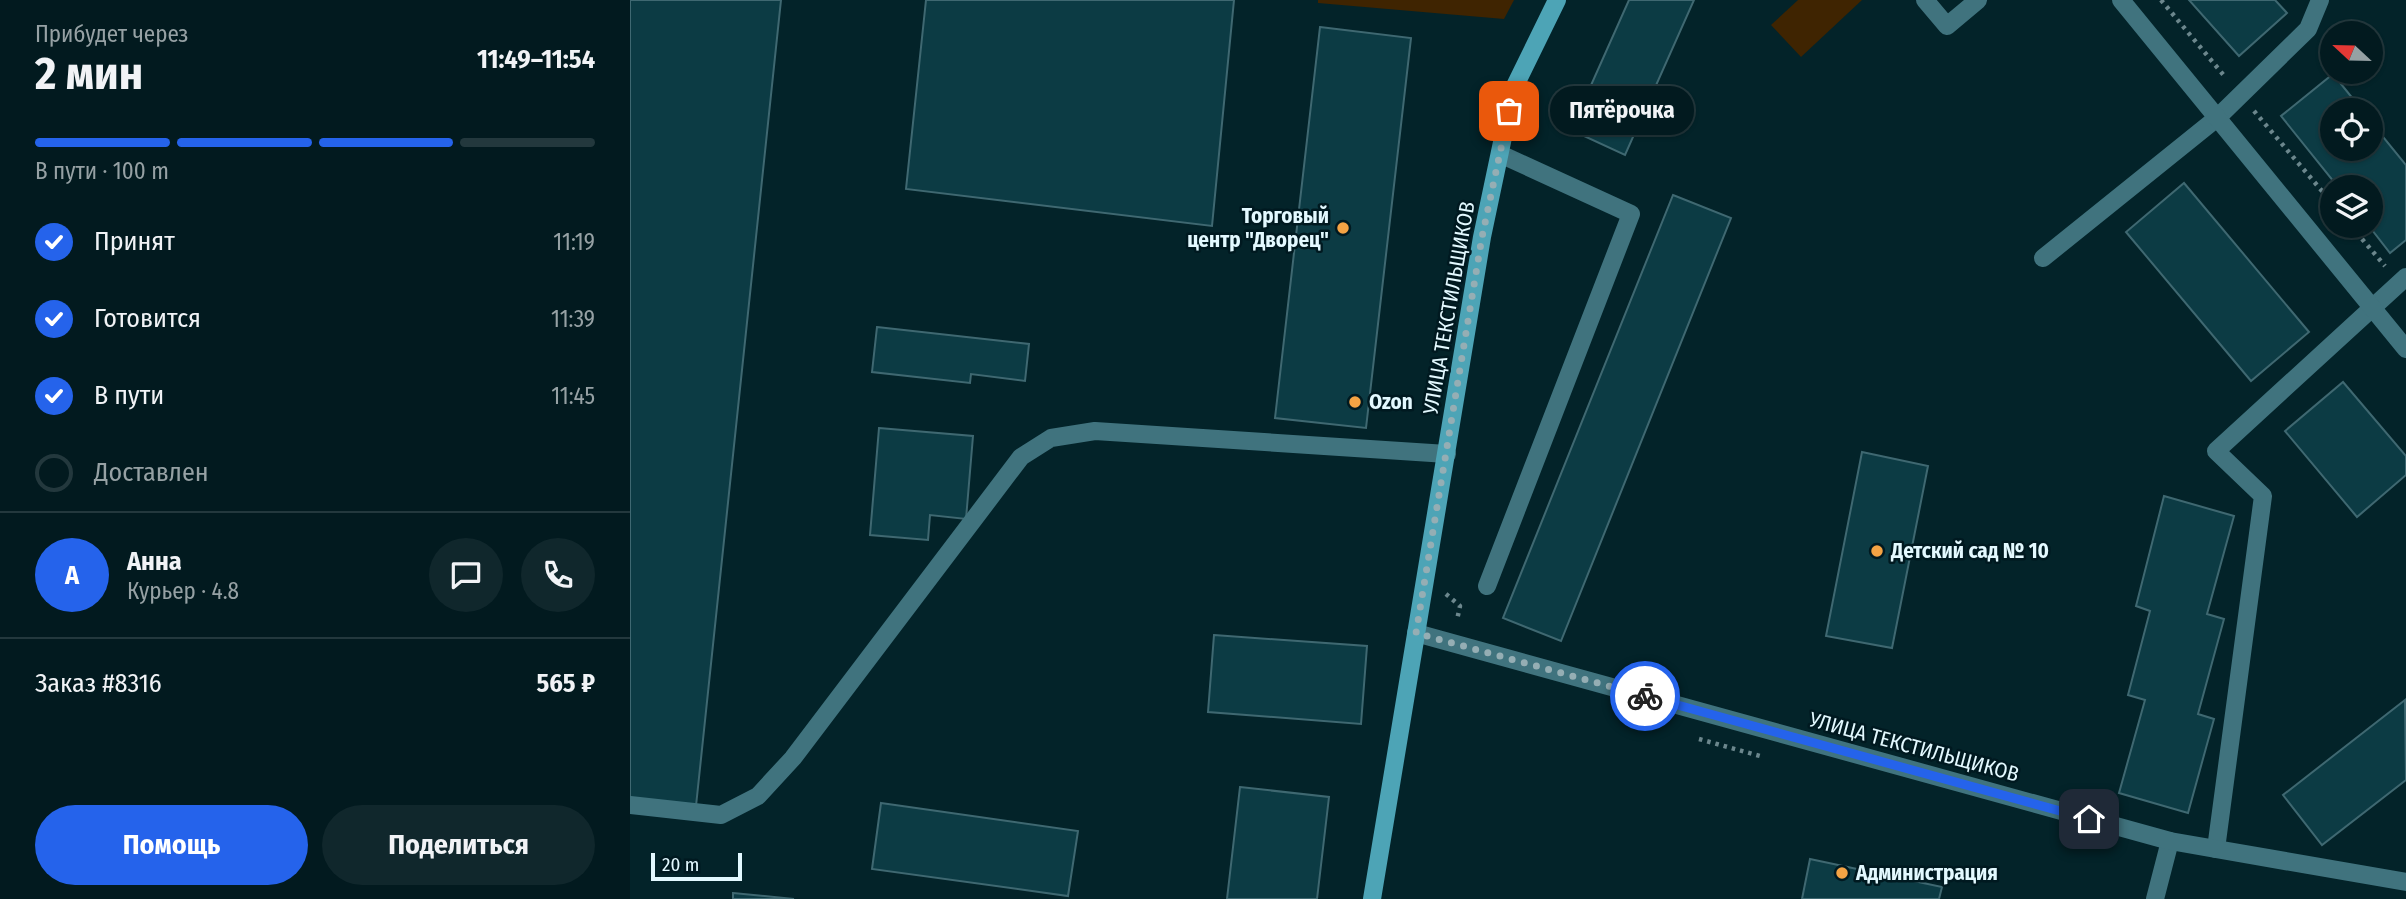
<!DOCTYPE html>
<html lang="ru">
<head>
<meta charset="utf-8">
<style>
	body { margin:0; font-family:"Fira Sans Condensed",sans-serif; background:#10272c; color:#f1f3f6; height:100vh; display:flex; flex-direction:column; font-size:26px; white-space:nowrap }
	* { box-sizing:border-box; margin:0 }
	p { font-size:23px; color:#96a1a4 }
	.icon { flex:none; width:38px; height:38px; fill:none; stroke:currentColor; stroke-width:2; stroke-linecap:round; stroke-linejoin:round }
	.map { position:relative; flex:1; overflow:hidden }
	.panel { display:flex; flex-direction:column; background:#021a1f; width:630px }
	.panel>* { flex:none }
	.needle { width:46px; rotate:292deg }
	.fabs { position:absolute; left:1690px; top:21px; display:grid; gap:14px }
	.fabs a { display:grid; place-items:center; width:63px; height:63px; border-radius:50%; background:#021a1f; box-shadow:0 2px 5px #0004,0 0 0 2px #23383d; font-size:35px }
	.scale { position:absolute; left:21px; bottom:18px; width:91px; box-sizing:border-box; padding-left:7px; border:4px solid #e3f9ff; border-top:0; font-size:19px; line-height:24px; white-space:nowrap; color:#e3f9ff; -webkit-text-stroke:5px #001920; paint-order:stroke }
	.pin { position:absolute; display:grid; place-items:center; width:60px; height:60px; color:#fff; margin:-30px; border-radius:14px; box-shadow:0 4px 10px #0006 }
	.courier { position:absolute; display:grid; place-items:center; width:70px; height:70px; margin:-35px; border:5px solid #2563eb; border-radius:50%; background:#fff; color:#222; box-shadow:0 2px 9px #0007 }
	.bubble { position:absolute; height:49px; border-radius:24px; background:#021a1f; box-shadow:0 2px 5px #0004,0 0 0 2px #23383d; font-size:23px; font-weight:700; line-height:49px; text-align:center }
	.headline em { font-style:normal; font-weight:700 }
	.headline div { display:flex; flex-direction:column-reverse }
	.headline { display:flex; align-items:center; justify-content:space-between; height:119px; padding:0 35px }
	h1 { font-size:46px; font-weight:700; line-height:52px }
	.bar { display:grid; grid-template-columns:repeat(4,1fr); gap:10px 7px; align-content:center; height:84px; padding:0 35px }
	.bar i { height:9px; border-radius:5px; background:#23383d }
	.bar .active { background:#2563eb }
	.bar p { grid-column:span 4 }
	.line { display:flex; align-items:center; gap:18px; padding:0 35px; border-top:2px solid #23383d }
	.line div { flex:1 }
	.round { display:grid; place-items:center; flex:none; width:74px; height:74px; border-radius:37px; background:#10272c }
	ol { padding:0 35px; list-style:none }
	li { display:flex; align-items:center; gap:21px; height:77px }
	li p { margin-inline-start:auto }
	li .icon { padding:7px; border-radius:50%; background:#2563eb; color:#fff; stroke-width:4 }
	li:last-child { color:#96a1a4 }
	li i { width:38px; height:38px; border:4px solid #23383d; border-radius:50% }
	.action { display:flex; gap:14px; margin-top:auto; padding:14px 35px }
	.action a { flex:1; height:80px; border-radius:42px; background:#2563eb; color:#fff; font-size:28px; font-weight:700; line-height:80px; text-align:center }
	.action a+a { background:#10272c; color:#f1f3f6 }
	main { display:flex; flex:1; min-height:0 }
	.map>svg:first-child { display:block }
</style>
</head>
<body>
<main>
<section class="panel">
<div class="headline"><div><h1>2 мин</h1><p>Прибудет через</p></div><em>11:49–11:54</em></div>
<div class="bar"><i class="active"></i><i class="active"></i><i class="active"></i><i></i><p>В пути · 100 m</p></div>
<ol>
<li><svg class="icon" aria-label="check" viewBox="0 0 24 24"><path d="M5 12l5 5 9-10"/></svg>Принят<p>11:19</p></li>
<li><svg class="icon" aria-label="check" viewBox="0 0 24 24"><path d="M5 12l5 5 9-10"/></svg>Готовится<p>11:39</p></li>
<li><svg class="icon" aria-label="check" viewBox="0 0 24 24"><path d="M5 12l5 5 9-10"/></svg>В пути<p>11:45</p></li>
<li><i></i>Доставлен</li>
</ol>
<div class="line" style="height:126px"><b class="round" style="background:#2563eb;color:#fff">А</b><div><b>Анна</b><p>Курьер · 4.8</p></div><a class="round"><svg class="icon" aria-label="chat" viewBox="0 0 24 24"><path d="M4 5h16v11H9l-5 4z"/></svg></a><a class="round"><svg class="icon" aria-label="phone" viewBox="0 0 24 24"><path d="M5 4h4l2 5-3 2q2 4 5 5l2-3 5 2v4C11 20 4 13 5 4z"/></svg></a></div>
<div class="line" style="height:91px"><div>Заказ #8316</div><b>565 ₽</b></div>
<div class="action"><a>Помощь</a><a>Поделиться</a></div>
</section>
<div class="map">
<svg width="1776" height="899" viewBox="0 0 1776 899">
	<rect width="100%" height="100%" fill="#032329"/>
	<g fill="#3f2401">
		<polygon points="688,0 884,0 874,19 688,3"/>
		<polygon points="1168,0 1232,0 1171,57 1141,25"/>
	</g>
	<g fill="#0c3b44" stroke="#3f6871" stroke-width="2">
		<polygon points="0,0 151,0 66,806 0,799"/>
		<polygon points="296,0 604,0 582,226 276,189"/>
		<polygon points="999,0 1064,0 995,155 941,130"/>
		<polygon points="1559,0 1645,0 1657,13 1609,56"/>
		<polygon points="690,27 781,38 736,428 645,418"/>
		<polygon points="1703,74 1732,110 1703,110 1703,149 1741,149 1741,122 1776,165 1776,240 1760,253 1739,226 1741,226 1741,187 1708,187 1651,116"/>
		<polygon points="1554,183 1679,332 1621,381 1496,232"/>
		<polygon points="1043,195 1101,218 931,641 873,618"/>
		<polygon points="247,327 399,344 395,381 341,374 340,383 242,372"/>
		<polygon points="1713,382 1776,456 1776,475 1727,517 1655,431"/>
		<polygon points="249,428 343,436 336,519 300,515 298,540 240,535"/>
		<polygon points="1232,452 1298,466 1262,648 1196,636"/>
		<polygon points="1534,496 1604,516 1577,614 1594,619 1568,714 1584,719 1558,813 1489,793 1515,700 1498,695 1520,611 1506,606"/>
		<polygon points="584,635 737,646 731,724 578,712"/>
		<polygon points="1775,700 1776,780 1692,845 1653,795"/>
		<polygon points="610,787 699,797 687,899 597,899"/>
		<polygon points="251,803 448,831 438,896 242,869"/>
		<polygon points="1180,859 1312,887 1309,899 1172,899"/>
		<polygon points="103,893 164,899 103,899"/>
	</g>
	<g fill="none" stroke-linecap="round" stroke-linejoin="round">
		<g stroke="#6c878d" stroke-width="4.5" stroke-dasharray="3.5 5" stroke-linecap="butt">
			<polyline points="1531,0 1596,78"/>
			<polyline points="1624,111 1703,204"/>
			<polyline points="1721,226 1755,266"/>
			<polyline points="816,594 830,606 827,620"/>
			<polyline points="1069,739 1130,756 1131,752"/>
		</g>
		<g stroke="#40737e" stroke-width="18">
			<polyline points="1295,0 1317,26 1348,0"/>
			<polyline points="1413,258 1587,118 1678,29 1690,0"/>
			<polyline points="857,586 1001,214 870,154"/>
			<polyline points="0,805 91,815 128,796 163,758 391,457 421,438 465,431 817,454"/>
			<polyline points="1586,849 1633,496 1586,451 1776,277"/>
			<polyline points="1525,899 1540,841"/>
		</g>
		<g stroke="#40737e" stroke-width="18">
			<polyline points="1491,0 1776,349"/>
			<polyline points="786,633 1540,841 1776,882"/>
		</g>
		<polyline stroke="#4da4b6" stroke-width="18" points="742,899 852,237 883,90 927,0"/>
	</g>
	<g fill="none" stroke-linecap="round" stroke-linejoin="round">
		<polyline stroke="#95aeb4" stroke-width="7" stroke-dasharray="0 12.6" points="879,111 852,237 786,633 1015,696"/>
		<polyline stroke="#2563eb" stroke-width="9" points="1015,696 1459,819"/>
	</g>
	<g fill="#f4a344" stroke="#001920" stroke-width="2.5">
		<circle cx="713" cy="228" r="7"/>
		<circle cx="725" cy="402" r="7"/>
		<circle cx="1247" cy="551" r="7"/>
		<circle cx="1212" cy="873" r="7"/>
	</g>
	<g text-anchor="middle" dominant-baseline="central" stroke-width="5" stroke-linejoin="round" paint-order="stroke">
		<g font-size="21" font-weight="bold" fill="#e3f9ff" stroke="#001920" text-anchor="start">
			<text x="699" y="216" text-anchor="end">Торговый<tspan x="699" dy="24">центр "Дворец"</tspan></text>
			<text x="739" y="402">Ozon</text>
			<text x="1261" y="551">Детский сад № 10</text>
			<text x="1226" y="873">Администрация</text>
		</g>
		<g font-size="21" fill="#e3f9ff" stroke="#001920">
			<text transform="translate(819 308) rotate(-80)">УЛИЦА ТЕКСТИЛЬЩИКОВ</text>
			<text transform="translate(1284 747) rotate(15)">УЛИЦА ТЕКСТИЛЬЩИКОВ</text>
		</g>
	</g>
</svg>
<div class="fabs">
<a><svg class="needle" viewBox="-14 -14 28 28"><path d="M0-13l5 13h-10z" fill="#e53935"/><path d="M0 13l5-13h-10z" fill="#96a1a4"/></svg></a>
<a><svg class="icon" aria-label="locate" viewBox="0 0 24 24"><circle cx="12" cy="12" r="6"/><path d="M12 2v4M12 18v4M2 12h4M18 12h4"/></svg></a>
<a><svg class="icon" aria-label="layers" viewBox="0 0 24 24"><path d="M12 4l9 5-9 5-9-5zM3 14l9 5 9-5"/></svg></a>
</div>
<div class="scale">20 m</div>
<div class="pin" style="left:879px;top:111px;background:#ea580c"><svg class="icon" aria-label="bag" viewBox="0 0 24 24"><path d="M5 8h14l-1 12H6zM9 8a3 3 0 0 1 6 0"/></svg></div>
<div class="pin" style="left:1459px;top:819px;background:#1f2937"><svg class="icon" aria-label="home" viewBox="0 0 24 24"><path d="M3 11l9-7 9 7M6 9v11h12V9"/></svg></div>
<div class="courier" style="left:1015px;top:696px"><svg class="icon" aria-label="bike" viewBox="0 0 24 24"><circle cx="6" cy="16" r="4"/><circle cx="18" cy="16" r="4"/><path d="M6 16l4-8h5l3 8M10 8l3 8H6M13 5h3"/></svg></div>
<div class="bubble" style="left:920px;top:86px;width:144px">Пятёрочка</div>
</div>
</main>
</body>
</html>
